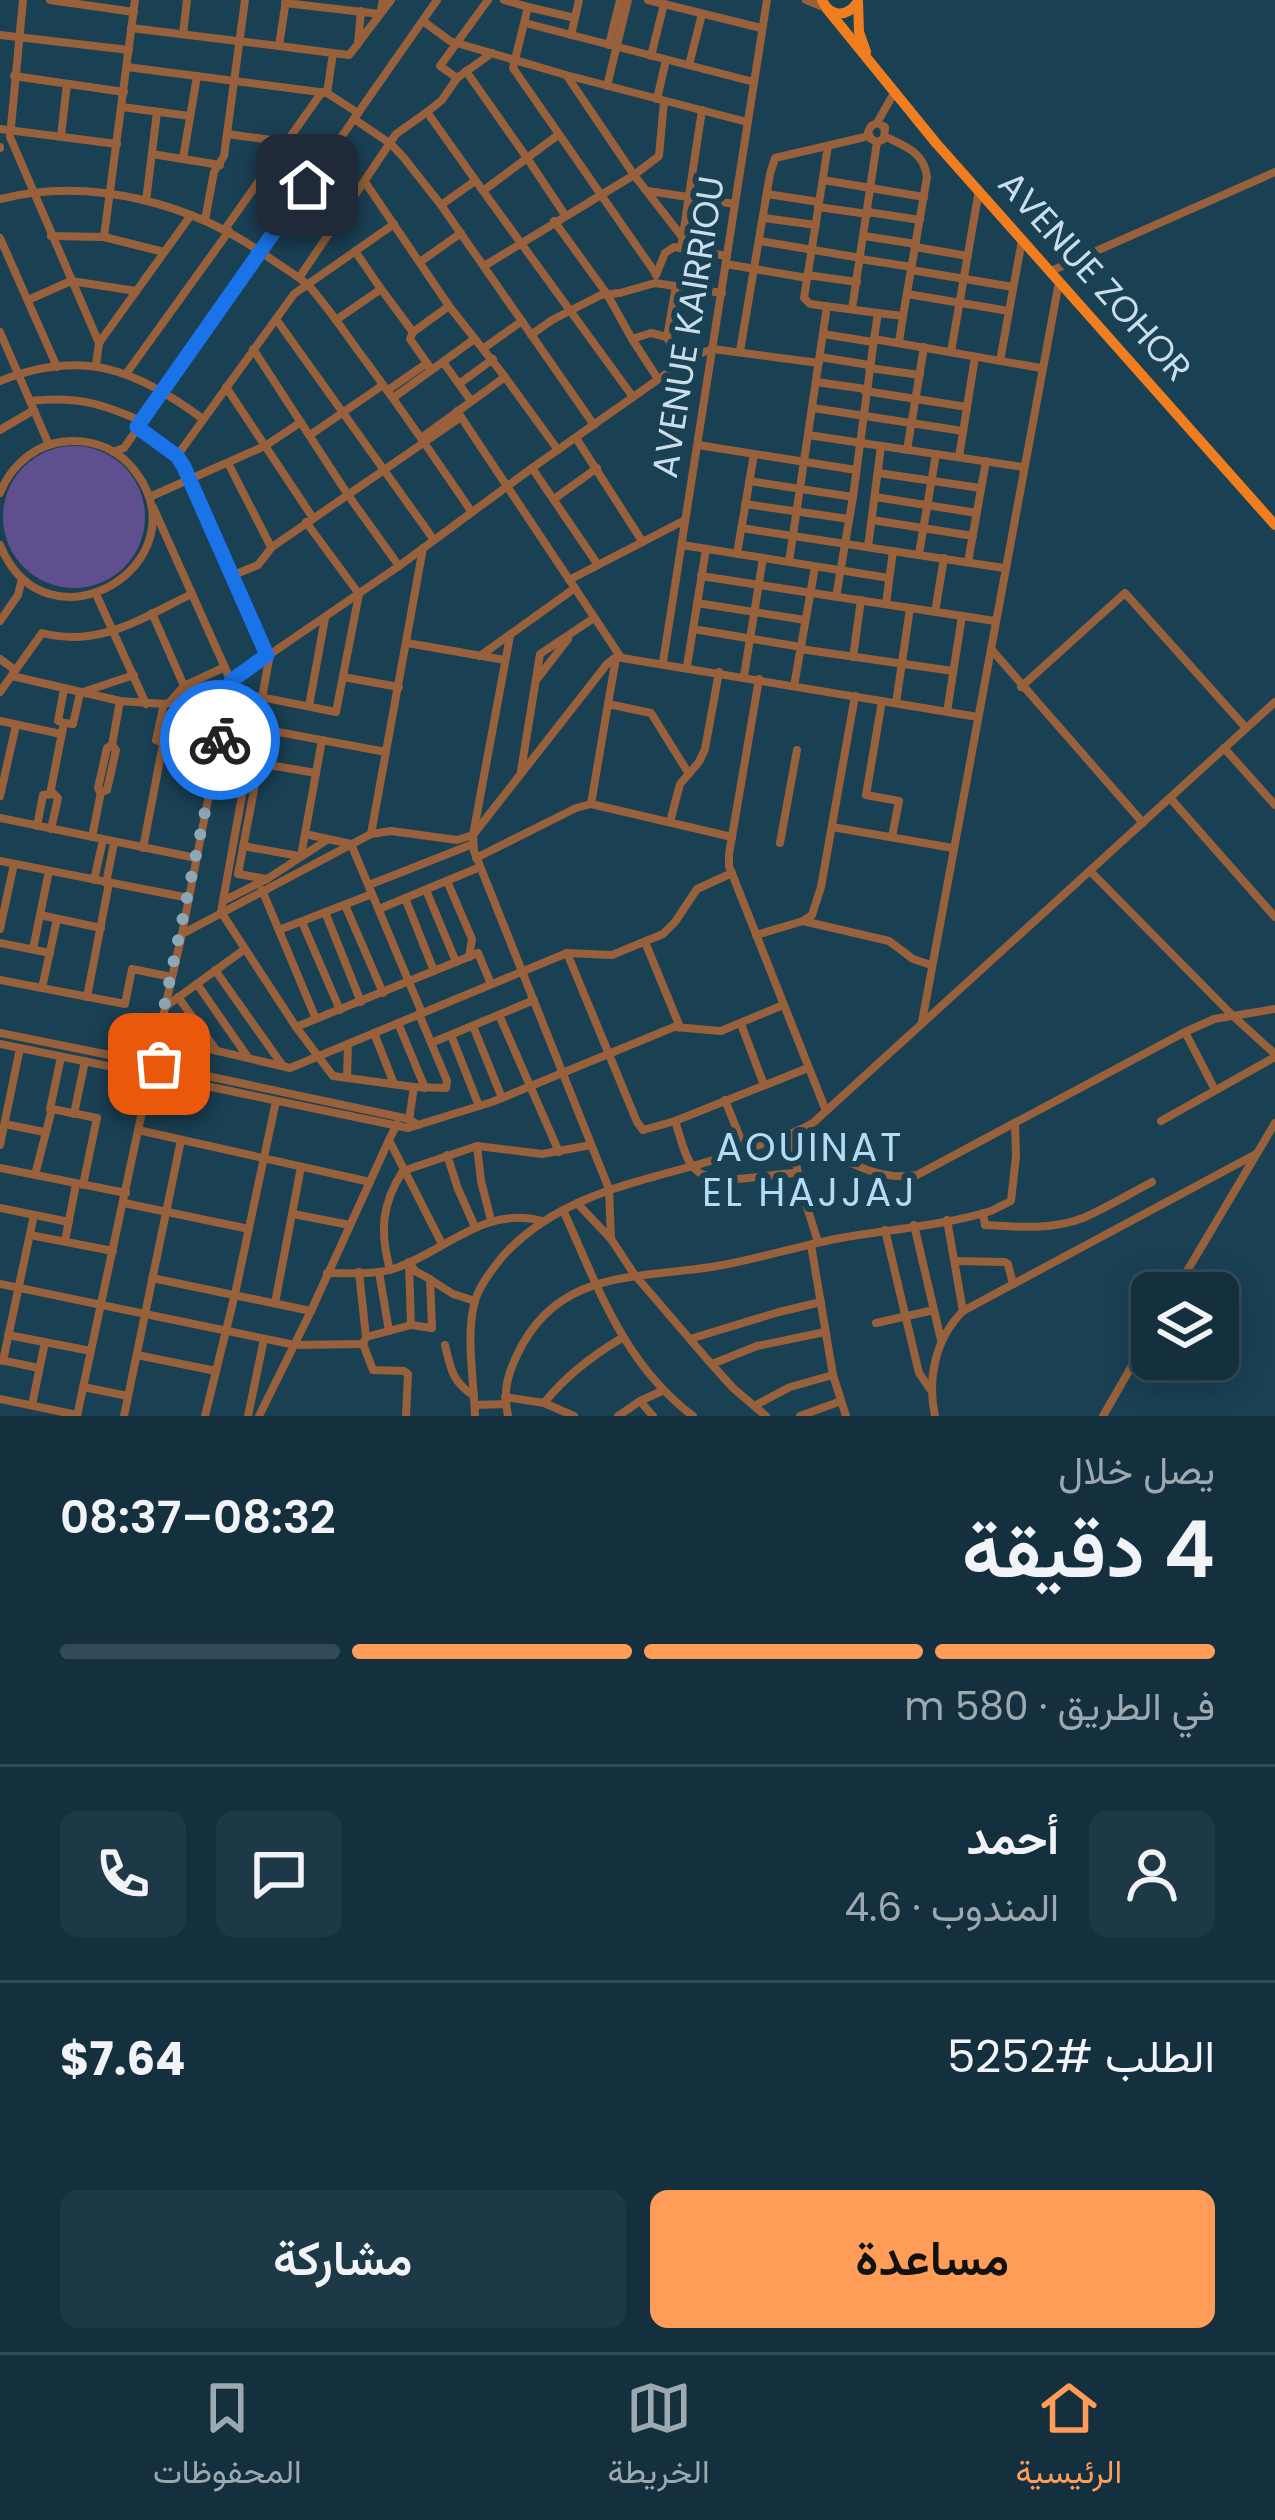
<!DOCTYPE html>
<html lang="ar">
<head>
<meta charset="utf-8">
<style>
	body { margin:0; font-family:Poppins,Vazirmatn,sans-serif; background:#1d3846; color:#f1f3f6; direction:rtl; height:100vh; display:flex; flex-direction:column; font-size:45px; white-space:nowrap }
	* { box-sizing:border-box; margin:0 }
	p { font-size:39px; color:#9da9b0 }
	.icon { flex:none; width:66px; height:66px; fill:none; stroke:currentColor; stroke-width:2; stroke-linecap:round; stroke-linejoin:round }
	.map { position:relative; height:1416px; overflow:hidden; direction:ltr }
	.sheet { display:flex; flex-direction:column; background:#14303f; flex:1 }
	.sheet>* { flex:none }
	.tools { position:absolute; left:1131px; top:1272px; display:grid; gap:24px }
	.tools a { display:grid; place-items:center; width:108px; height:108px; border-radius:18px; background:#14303f; box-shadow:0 6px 30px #0003,0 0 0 3px #334b59; font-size:60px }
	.pin { position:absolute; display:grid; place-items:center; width:102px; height:102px; color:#fff; margin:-51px; border-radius:24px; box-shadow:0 6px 18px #0006 }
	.courier { position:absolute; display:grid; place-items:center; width:120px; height:120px; margin:-60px; border:9px solid #1a73e8; border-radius:50%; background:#fff; color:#222; box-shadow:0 3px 15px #0007 }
	.overview em { font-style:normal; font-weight:600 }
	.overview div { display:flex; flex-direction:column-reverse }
	.overview { display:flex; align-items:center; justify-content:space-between; height:204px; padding:0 60px }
	h1 { font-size:78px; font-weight:600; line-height:90px }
	.bar { display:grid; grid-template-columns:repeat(4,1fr); gap:18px 12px; align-content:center; height:144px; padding:0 60px }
	.bar i { height:15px; border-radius:9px; background:#334b59 }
	.bar .current { background:#fe9c58 }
	.bar p { grid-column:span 4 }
	.line { display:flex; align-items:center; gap:30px; padding:0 60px; border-top:3px solid #334b59 }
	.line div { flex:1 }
	.round { display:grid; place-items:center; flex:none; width:126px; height:126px; border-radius:18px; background:#1d3846 }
	.primary-button { display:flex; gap:24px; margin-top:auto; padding:24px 60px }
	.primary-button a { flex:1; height:138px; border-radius:18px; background:#fe9c58; color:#111; font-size:48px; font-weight:600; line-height:138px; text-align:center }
	.primary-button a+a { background:#1d3846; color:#f1f3f6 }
	.menu { display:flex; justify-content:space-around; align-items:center; height:168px; border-top:3px solid #334b59; background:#14303f; font-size:33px; color:#9da9b0 }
	.menu a { display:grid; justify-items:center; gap:6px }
	.menu .current { color:#fe9c58 }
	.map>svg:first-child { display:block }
</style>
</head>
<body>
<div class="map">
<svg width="1275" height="1416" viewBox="0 0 1275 1416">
	<rect width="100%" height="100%" fill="#1a4054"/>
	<circle fill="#5f4f8e" cx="74" cy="517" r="71"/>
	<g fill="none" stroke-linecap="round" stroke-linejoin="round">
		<g stroke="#98603b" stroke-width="8">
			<polyline points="23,0 10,137 99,343"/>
			<polyline points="50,0 134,12"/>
			<polyline points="286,0 279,46 333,53"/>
			<polyline points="488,0 440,66 457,78 492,53"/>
			<polyline points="504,0 528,7 513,68 656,274"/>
			<polyline points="648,0 761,28"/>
			<polyline points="806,0 826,8"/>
			<polyline points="285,3 380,14 383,0"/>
			<polyline points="528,7 575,18"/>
			<polyline points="423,21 450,41 566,75 747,122"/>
			<polyline points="525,23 754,82"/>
			<polyline points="131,28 279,46"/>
			<polyline points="183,34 187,0"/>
			<polyline points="0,35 129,50"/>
			<polyline points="571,35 579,0"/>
			<polyline points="359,42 391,0"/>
			<polyline points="609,45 620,0"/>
			<polyline points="651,56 664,4"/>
			<polyline points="689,65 702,14"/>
			<polyline points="127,67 327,93 358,113"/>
			<polyline points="14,76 124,92"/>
			<polyline points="567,76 634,175 659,156 664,101"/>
			<polyline points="457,78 442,100 427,112 483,191 527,158 466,71"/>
			<polyline points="607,86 628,0"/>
			<polyline points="327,93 333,53 349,55 358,44 361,11"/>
			<polyline points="657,99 666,60"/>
			<polyline points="122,107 190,116"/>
			<polyline points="354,119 391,144 404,158 441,205 594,425"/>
			<polyline points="877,123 894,93"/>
			<polyline points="0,129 117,144"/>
			<polyline points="227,134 286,142"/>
			<polyline points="558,135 527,158 565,215"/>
			<polyline points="61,136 67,84"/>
			<path d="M886,137C906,147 924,152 927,177L903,316"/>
			<polyline points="828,146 804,298 810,304 878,313"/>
			<polyline points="0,147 0,148"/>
			<polyline points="152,154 220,165"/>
			<polyline points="183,159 197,76"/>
			<polyline points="823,180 924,197"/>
			<polyline points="365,182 449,306 505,377 421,438"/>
			<polyline points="483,191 633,397"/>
			<polyline points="648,191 735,204"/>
			<polyline points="767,194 819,202"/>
			<path d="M0,199C93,176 195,204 271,259C284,268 298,276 309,286C327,306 343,330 359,352C398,404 435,458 471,511"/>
			<polyline points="146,201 157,112"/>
			<polyline points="441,205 475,181"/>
			<polyline points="818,207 868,214"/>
			<polyline points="868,212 920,220"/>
			<polyline points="764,218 816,225"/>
			<polyline points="205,220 214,172 224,156 245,0"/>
			<polyline points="554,221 607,294 632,339 651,333 667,337"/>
			<polyline points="225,229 322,92"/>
			<polyline points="51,236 104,237 164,252"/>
			<polyline points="864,236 916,244"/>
			<polyline points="104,237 135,0"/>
			<polyline points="0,238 57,367"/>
			<polyline points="760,241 861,258"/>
			<polyline points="915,247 968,256"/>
			<polyline points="681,248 702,110"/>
			<polyline points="355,251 381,289"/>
			<polyline points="860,259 912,267"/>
			<polyline points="420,262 461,233"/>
			<polyline points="726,264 807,278"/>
			<polyline points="484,266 634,175 683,238"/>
			<polyline points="911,270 1013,287"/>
			<polyline points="1051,271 1275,172"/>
			<polyline points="656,275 665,253 674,247 727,256"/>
			<polyline points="807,275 857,282"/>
			<polyline points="299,278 396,134 427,112"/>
			<polyline points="676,286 667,337 680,364"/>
			<polyline points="907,294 1009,311"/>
			<polyline points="28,300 71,281 136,291"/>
			<polyline points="852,309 877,142 884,139 885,127 877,123 871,126 868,132 871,139 877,142"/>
			<polyline points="276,319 434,540"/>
			<polyline points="336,320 381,289 413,332 449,306"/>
			<polyline points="0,332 49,445"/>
			<polyline points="413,332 410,339 429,366"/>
			<polyline points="823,334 873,342"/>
			<polyline points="531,335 552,320 601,295 620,293 655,283 722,293"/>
			<polyline points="632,339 658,379"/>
			<polyline points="899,342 903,316 878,313 874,339 1041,368"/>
			<polyline points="484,348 522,321"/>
			<polyline points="253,349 348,495 399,566"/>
			<polyline points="740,351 770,174 775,158 869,136"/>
			<polyline points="951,352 979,190"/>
			<polyline points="820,357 869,365"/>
			<polyline points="1000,361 1022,240"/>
			<polyline points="443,362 459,384"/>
			<polyline points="96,365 99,343 191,215"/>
			<polyline points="869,368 920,375"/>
			<polyline points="126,374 229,231"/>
			<polyline points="505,377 558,450"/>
			<path d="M0,381C83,348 134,369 203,419"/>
			<polyline points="816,382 866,389"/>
			<polyline points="226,387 313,518"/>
			<polyline points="388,390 427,363"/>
			<polyline points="865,391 967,407"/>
			<polyline points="393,398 473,340"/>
			<path d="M30,401C76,396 101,403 141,421"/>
			<polyline points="471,401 459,384 493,359"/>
			<polyline points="813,408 963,431"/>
			<polyline points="457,411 620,656"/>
			<polyline points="137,427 177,456"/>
			<polyline points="0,430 34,410"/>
			<polyline points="310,435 383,385"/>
			<polyline points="808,435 1023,467"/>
			<polyline points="576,438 642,541"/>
			<polyline points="698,445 856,470"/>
			<polyline points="907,450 924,347"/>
			<polyline points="113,452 124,448 437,0"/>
			<polyline points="959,457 975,357"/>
			<polyline points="228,463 271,547"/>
			<polyline points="532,468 598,565"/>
			<polyline points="878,473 981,488"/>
			<polyline points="749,481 853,497"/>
			<path d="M0,493C12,463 38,442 71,441C96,440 120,451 135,471C205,563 47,659 0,545"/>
			<polyline points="154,495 265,446 301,422"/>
			<polyline points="875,497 977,513"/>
			<polyline points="554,499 597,468"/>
			<polyline points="745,504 849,519"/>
			<polyline points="153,507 231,681"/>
			<polyline points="872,520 973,536"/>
			<polyline points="741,528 1004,568"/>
			<polyline points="682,545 889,578"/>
			<polyline points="868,547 881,446"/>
			<polyline points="737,554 754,454"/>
			<polyline points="919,554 936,454"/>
			<polyline points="789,562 827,306"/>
			<polyline points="968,562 986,461"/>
			<polyline points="231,576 258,565 272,547 461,417"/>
			<polyline points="701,576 995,621"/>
			<polyline points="569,580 685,520"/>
			<polyline points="96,594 146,704"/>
			<polyline points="836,597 853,497 874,339"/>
			<polyline points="697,603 805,620"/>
			<polyline points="886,604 893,551"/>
			<polyline points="935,612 944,558"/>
			<polyline points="152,613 184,686 173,747 156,740 164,704"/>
			<polyline points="0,621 18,595 22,579"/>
			<polyline points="693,629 801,647"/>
			<polyline points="510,636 473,835 474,851 609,1189 611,1239"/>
			<polyline points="407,643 505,660"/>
			<polyline points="800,649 953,671"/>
			<polyline points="991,649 1143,823"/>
			<polyline points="267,655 177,456 294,294 394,224"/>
			<polyline points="480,656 575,588"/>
			<polyline points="853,657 861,600"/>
			<polyline points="0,659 15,670"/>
			<polyline points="663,662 767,0"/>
			<polyline points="687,666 706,549"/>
			<polyline points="12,676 120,701 164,704 169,703 184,686 225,667"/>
			<polyline points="744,676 763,558"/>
			<polyline points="343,677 399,687"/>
			<polyline points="537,679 568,639"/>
			<polyline points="759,679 729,854 729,866 826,1111"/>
			<polyline points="231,681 399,566 532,468 690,357 713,349 819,363"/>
			<polyline points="184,686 230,691 336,712 359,594 306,522"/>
			<polyline points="794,686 815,567"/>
			<polyline points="1021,687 1125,593 1246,728"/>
			<path d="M0,692L42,633C100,648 141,618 192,594"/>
			<polyline points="262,698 270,654"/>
			<polyline points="882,701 866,795 899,801 892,837"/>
			<polyline points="896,703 910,608"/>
			<polyline points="608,704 616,658"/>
			<polyline points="309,706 325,618"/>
			<polyline points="947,712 962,616"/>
			<polyline points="0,721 61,734"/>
			<polyline points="224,722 386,752"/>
			<polyline points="64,723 73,724 80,693 134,675"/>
			<polyline points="1224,748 1275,805"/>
			<polyline points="217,756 316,773"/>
			<polyline points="248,762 221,912 296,1027 333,1076 414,1087 446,1088 447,1081 419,1014"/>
			<polyline points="259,763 238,874 267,879"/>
			<polyline points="521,771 540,654 594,618"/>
			<polyline points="100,792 98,788 107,748 112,745"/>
			<polyline points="50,794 64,723 58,721 64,689"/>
			<polyline points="0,796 16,725"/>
			<polyline points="1170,798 1275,917"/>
			<polyline points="591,804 608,704 651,713 689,774"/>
			<polyline points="0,818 196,858"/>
			<polyline points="670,822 680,784 699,762 705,749 719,672"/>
			<polyline points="37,826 43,795 54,794 58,798 51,829"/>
			<polyline points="832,827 953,848"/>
			<polyline points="305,834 351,844 422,1013"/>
			<polyline points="371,834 423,548"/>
			<polyline points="92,837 101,792 107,790 116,750 112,745 120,701"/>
			<polyline points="780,843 797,750"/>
			<polyline points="243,846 299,856"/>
			<polyline points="143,848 163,744"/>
			<polyline points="301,856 322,740"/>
			<polyline points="476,858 576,808 591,804 732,837"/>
			<polyline points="0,861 189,898"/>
			<polyline points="1090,871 1232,1015 1275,1054"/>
			<polyline points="94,880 103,840"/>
			<polyline points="447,881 472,939 469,957"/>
			<polyline points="106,883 114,843"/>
			<polyline points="369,885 473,844"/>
			<polyline points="262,890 316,1019"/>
			<polyline points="426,890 456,962"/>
			<polyline points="405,898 434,971"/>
			<polyline points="223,901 267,879 327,840"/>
			<polyline points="345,905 383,993"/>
			<polyline points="379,909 480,867"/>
			<polyline points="325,912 361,1002"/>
			<polyline points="40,915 101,928"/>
			<polyline points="803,921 812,915 821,887 855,696"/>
			<polyline points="302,922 340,1010"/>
			<polyline points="0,929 14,864"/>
			<polyline points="279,930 372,894"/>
			<polyline points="182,934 371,834 391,831 457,840 473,835 607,664 616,657 978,717"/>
			<polyline points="756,935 803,921 889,941 913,959 931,965"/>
			<polyline points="645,942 680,1027"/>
			<polyline points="0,943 50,953"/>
			<polyline points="33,949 49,871"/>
			<polyline points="567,953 637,1122 643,1130 675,1121 808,1068"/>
			<polyline points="215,970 283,1066"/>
			<polyline points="0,980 125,1004 132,969 172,977"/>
			<polyline points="197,984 247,1056"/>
			<polyline points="42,988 57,919"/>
			<polyline points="87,997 109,883"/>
			<polyline points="178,997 217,1051"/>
			<polyline points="165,1007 245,949"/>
			<polyline points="499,1015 559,1152"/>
			<polyline points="922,1022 1059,282"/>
			<polyline points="398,1023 425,1088"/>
			<polyline points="741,1024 764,1085"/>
			<polyline points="473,1026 502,1098"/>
			<polyline points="296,1027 478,953 491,984"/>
			<polyline points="1185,1032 1215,1090"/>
			<polyline points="0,1033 144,1062"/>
			<polyline points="374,1033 394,1084"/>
			<polyline points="451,1035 479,1106"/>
			<polyline points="158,1037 290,1068 567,953 612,955 663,934 675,922 697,889 732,873"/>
			<polyline points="431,1043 534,1000"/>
			<polyline points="0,1044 142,1073"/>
			<polyline points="153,1060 182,934 231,681"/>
			<polyline points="160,1066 409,1119 418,1125"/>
			<polyline points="158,1076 408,1128 492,1102 674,1027 721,1031 783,1005"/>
			<polyline points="347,1078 348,1044"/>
			<polyline points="725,1100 745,1150"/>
			<polyline points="50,1109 61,1057"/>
			<polyline points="74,1114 85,1061"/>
			<polyline points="409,1120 414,1087"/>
			<path d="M675,1121C680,1135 684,1156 693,1167C712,1191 772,1172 798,1173"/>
			<polyline points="1161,1121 1275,1057"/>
			<polyline points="5,1124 44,1132"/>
			<polyline points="397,1124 389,1140 442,1244"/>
			<polyline points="138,1130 370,1182"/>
			<path d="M797,1131C834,1153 872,1183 917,1175L1185,1032L1214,1019L1275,1009"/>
			<polyline points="790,1134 801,1188 818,1242"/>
			<polyline points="0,1145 20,1048"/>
			<polyline points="477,1146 481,1181 491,1220"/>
			<polyline points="447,1155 458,1189 475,1227"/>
			<polyline points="0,1168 126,1193"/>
			<polyline points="35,1175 52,1109 97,1118 83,1185"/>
			<polyline points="124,1203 249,1229"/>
			<polyline points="577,1203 611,1239 634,1274 706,1358 733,1388 766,1416"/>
			<polyline points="0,1208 69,1222"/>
			<path d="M563,1210C598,1287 623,1363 693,1416"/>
			<path d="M983,1213L985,1225C1017,1227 1052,1230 1083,1218C1106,1208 1129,1194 1152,1182"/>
			<polyline points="293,1214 350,1225"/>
			<polyline points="947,1220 963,1311"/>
			<polyline points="914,1225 941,1340"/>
			<polyline points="885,1230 919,1373 930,1389"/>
			<polyline points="30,1235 113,1251"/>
			<polyline points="65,1241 76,1184"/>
			<polyline points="811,1245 833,1375 846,1416"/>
			<polyline points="955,1261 1005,1262 1008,1264 1013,1284"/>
			<polygon points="409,1262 415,1271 430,1279 432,1328 411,1325"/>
			<path d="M390,1270C380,1233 381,1204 403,1171L477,1146L542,1154L591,1145"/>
			<polyline points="359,1272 366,1337"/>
			<polyline points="379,1272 389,1331"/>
			<path d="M327,1273C349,1273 373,1275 393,1269C445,1252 484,1205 542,1221"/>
			<polyline points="152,1278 311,1311"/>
			<polyline points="431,1280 453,1294 475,1301"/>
			<polyline points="0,1284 295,1345 363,1344 366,1337 411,1325"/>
			<polyline points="1174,1293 1275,1123"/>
			<polyline points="275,1303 301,1167"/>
			<polyline points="876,1323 934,1310"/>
			<polyline points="8,1335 91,1351"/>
			<polyline points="690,1339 779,1312 821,1302"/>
			<polyline points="363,1344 373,1370 404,1371 408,1374 406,1416"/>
			<path d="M445,1345C451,1370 452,1381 474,1396"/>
			<polyline points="137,1355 216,1371"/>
			<polyline points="0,1360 39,1368"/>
			<polyline points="3,1361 34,1215"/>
			<polyline points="712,1364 757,1346 825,1332"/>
			<polyline points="83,1387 128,1396"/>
			<polyline points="505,1397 544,1403 574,1416"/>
			<polyline points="0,1399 77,1415"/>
			<polyline points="640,1401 653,1416"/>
			<path d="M544,1403C565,1377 593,1355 622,1338"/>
			<polyline points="32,1405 45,1342"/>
			<polyline points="475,1405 506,1404"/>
			<polyline points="754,1406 790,1387 833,1375"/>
			<polyline points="77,1416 149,1079 143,1074 142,1067 146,1061 153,1060 159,1064 161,1071 156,1077 149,1079"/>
			<polyline points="124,1416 181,1140"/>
			<polyline points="205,1416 235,1294 276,1101"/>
			<polyline points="248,1416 264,1339"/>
			<polyline points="259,1416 311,1311 389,1140"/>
			<path d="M475,1416C474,1383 466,1335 474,1305C478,1287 491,1271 502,1257C567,1184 668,1179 754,1147C774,1139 796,1134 814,1122L1275,702"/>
			<path d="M508,1416C503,1392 507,1376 517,1355C559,1265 643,1280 723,1265C759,1258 794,1248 830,1240C881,1230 943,1226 991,1211L1011,1201L1016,1156L1015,1123"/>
			<polyline points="618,1416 640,1401 662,1391"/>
			<polyline points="800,1416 841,1401"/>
			<path d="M935,1416C927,1379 935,1339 963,1311L1256,1154"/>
			<polyline points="1103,1416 1152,1331"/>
		</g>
		<g stroke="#f07e1f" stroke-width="10">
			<path d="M822,0C830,17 846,18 857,3"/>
			<polyline points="858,0 859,32 866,52"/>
			<polyline points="827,9 936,143 1275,525"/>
		</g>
	</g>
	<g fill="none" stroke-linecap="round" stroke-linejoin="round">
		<polyline stroke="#8ca7b6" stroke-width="12" stroke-dasharray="0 21.6" points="159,1064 153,1060 220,740"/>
		<polyline stroke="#1a73e8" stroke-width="15" points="220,740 231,681 267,655 184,467 177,456 137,427 307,185"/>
	</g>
	<g text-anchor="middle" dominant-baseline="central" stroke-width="12" stroke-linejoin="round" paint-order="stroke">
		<g font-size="36" fill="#cadeea" stroke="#1a4054">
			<text transform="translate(1095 276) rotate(48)">AVENUE ZOHOR</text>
			<text transform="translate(688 327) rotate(-81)">AVENUE KAIRRIOU</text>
		</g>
		<g font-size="39" letter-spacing="3" fill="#b3dcf4" stroke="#1a4054">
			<text x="810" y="1147">AOUINAT<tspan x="810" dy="45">EL HAJJAJ</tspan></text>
		</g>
	</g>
</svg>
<div class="tools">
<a><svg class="icon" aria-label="layers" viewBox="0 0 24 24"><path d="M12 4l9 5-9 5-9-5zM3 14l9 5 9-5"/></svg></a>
</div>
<div class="pin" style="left:159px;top:1064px;background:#ea580c"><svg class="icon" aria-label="bag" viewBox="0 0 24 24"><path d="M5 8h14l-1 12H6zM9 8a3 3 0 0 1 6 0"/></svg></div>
<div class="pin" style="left:307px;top:185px;background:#1f2937"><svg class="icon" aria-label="home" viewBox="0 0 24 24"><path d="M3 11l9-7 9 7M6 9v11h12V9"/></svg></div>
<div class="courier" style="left:220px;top:740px"><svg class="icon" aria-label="bike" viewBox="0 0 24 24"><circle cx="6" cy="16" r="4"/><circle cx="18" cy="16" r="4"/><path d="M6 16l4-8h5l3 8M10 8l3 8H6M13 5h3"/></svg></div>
</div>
<section class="sheet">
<div class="overview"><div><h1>4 دقيقة</h1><p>يصل خلال</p></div><em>08:32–08:37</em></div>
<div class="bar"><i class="current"></i><i class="current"></i><i class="current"></i><i></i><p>في الطريق · 580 m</p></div>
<div class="line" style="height:216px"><a class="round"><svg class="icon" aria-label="person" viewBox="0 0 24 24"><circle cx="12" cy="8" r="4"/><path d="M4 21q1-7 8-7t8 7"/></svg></a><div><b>أحمد</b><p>المندوب · 4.6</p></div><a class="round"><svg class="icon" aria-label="chat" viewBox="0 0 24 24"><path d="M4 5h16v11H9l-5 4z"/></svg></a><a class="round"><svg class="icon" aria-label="phone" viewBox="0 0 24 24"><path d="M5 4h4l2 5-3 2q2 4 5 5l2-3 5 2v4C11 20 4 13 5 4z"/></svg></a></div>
<div class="line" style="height:156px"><div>الطلب #5252</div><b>$7.64</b></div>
<div class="primary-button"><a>مساعدة</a><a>مشاركة</a></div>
</section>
<nav class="menu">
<a class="current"><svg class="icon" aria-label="home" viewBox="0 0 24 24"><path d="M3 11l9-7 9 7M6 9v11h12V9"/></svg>الرئيسية</a>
<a><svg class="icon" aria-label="map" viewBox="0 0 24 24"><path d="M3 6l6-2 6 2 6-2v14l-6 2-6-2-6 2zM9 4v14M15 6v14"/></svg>الخريطة</a>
<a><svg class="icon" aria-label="saved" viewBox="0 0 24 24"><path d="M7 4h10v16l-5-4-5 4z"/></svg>المحفوظات</a>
</nav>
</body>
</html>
